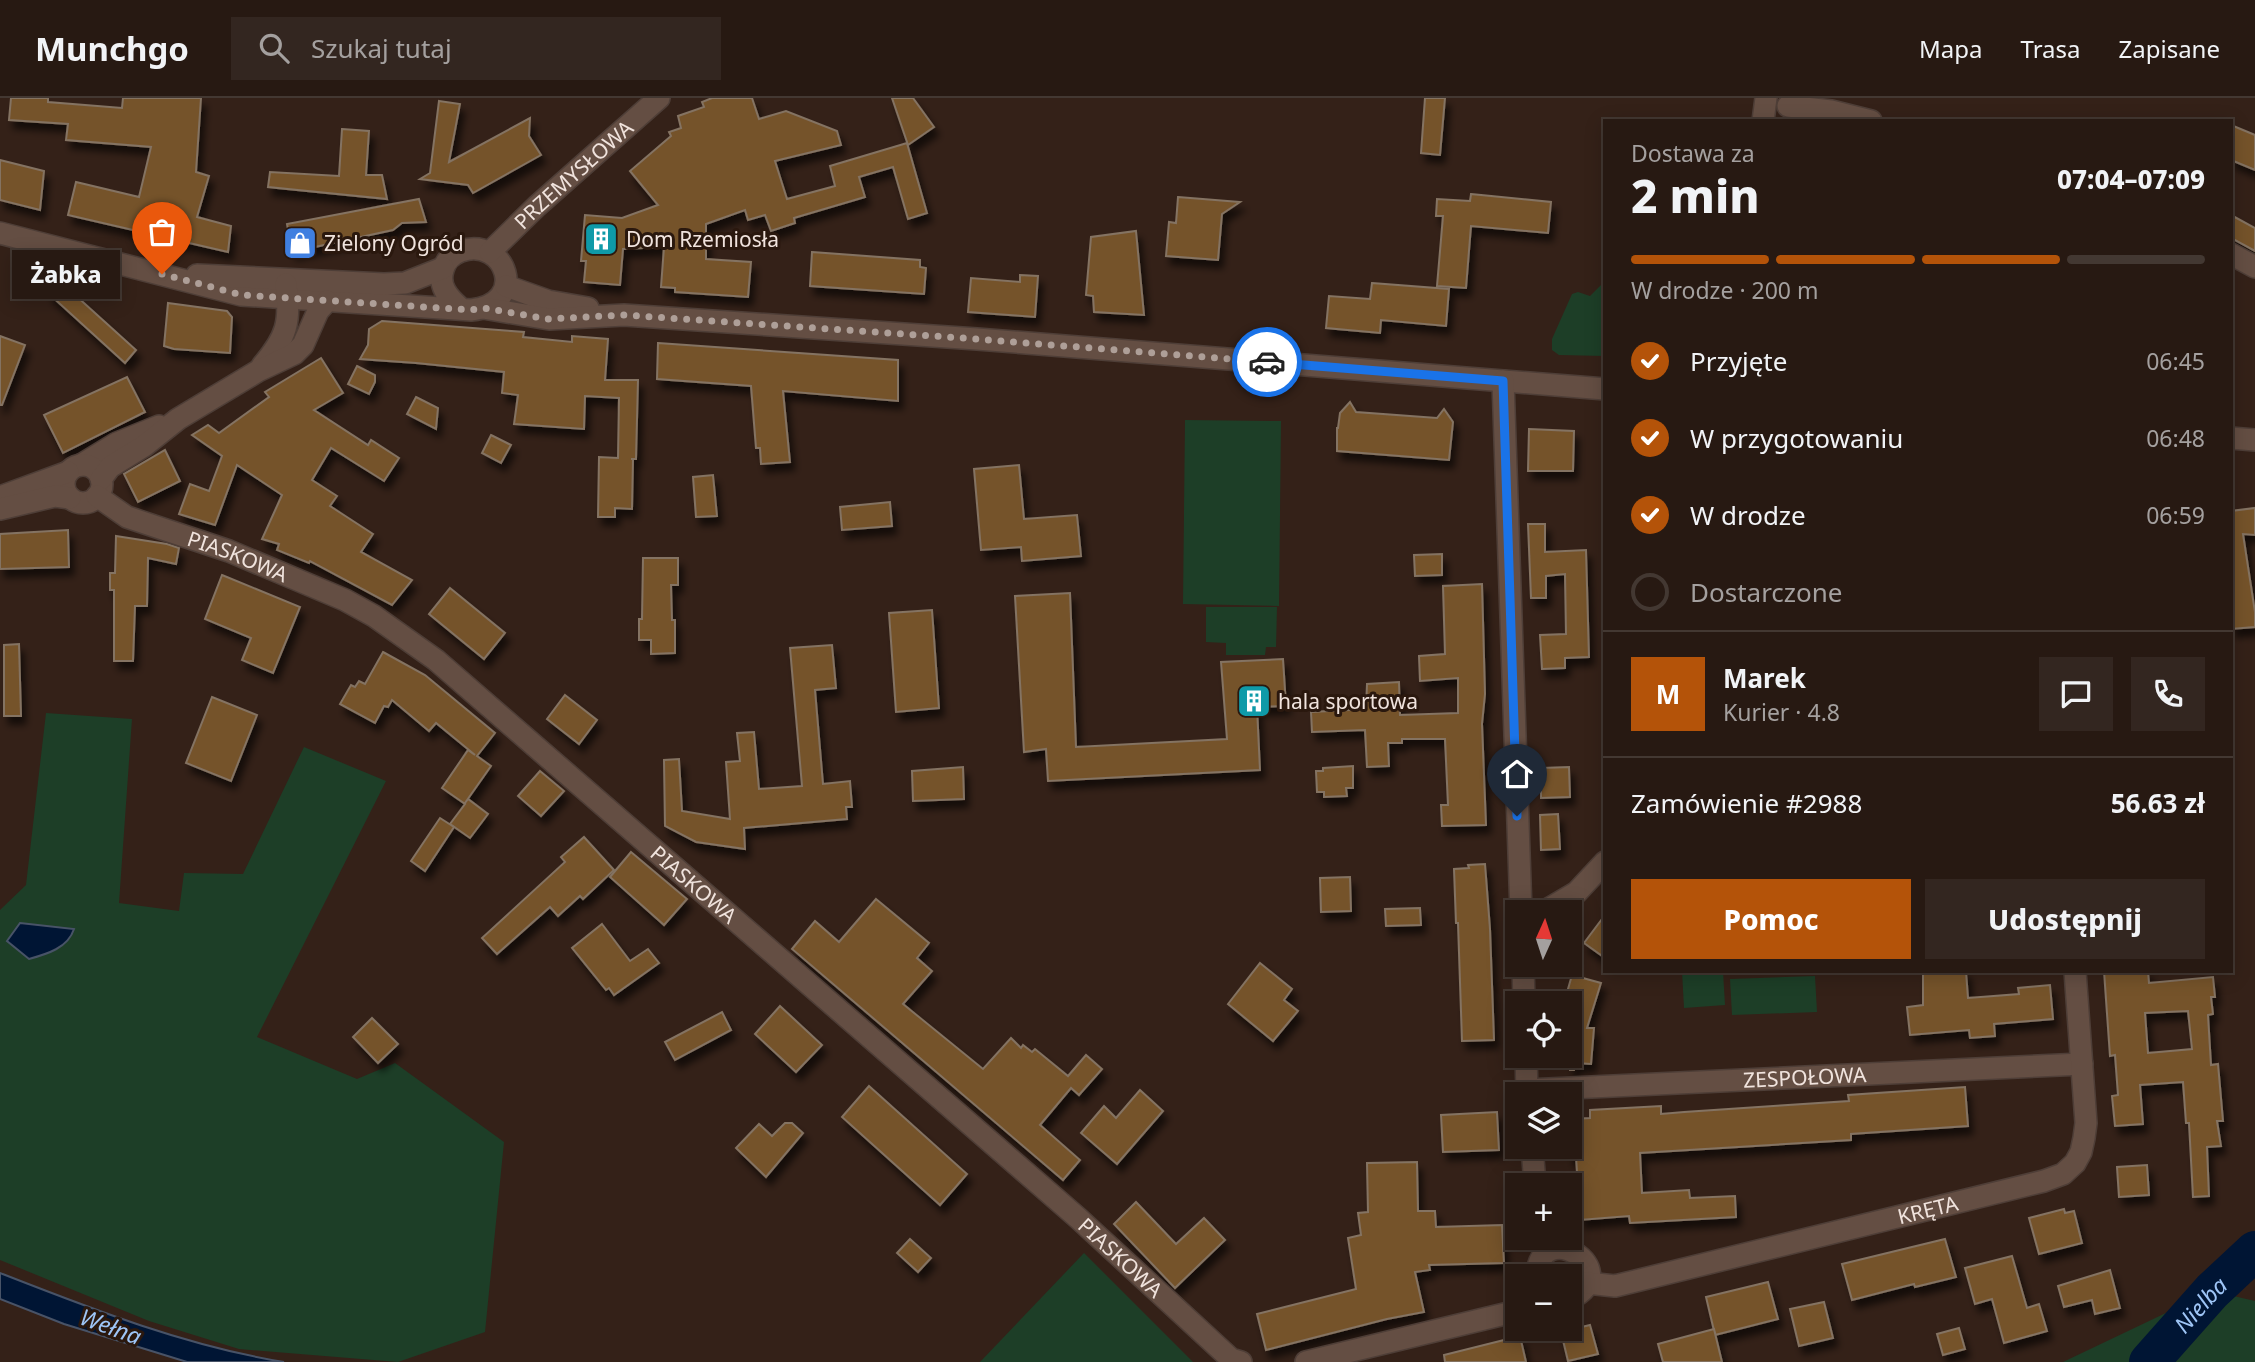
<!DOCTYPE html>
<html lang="pl">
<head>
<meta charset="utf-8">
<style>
	body { margin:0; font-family:"Noto Sans",sans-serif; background:#332620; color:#f1f3f6; height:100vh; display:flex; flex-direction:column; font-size:26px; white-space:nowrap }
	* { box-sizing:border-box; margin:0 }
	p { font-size:23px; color:#a4a09f }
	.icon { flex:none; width:38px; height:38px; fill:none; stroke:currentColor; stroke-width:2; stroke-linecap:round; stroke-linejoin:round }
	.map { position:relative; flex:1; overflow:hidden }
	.sheet { position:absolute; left:1603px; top:21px; width:630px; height:854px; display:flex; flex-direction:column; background:#271912; border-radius:0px; box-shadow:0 4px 18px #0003,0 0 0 2px #433832 }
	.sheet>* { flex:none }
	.needle { width:46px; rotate:3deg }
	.fabs { position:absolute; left:1505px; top:802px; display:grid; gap:14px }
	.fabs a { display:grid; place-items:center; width:77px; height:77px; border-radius:0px; background:#271912; box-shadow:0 4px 18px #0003,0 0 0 2px #433832; font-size:35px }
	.pin { position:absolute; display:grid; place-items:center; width:60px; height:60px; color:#fff; margin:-72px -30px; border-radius:50% 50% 50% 0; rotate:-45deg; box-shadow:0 0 7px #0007 }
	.pin .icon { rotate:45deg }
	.courier { position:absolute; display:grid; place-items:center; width:70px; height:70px; margin:-35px; border:5px solid #1a73e8; border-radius:50%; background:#fff; color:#222; box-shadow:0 2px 9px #0007 }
	.bubble { position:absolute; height:49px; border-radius:0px; background:#271912; box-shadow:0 4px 18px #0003,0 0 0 2px #433832; font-size:23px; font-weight:800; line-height:49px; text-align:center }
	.headline em { font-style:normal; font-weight:800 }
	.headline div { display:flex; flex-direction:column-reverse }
	.headline { display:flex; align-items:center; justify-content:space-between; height:119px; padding:0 28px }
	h1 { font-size:46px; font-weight:800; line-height:52px }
	.bar { display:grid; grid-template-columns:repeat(4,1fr); gap:10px 7px; align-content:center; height:84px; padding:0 28px }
	.bar i { height:9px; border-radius:5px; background:#433832 }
	.bar .current { background:#b45309 }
	.bar p { grid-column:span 4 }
	.line { display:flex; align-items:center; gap:18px; padding:0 28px; border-top:2px solid #433832 }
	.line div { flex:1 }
	.round { display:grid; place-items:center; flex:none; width:74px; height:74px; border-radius:0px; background:#332620 }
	ol { padding:0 28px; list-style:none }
	li { display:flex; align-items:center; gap:21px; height:77px }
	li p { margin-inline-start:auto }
	li .icon { padding:7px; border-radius:50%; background:#b45309; color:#fff; stroke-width:4 }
	li:last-child { color:#a4a09f }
	li i { width:38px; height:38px; border:4px solid #433832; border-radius:50% }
	.action { display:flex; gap:14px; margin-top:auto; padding:14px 28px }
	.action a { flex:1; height:80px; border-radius:0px; background:#b45309; color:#fff; font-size:28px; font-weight:800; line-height:80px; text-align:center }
	.action a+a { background:#332620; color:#f1f3f6 }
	header { display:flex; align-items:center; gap:42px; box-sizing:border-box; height:98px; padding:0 35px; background:#271912; border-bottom:2px solid #433832 }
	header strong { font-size:33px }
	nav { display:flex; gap:38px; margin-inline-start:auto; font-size:24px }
	.search { width:490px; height:63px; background:#332620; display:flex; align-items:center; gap:18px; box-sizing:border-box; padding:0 24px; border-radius:0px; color:#a4a09f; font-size:26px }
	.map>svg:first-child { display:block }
</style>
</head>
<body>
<header>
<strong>Munchgo</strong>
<div class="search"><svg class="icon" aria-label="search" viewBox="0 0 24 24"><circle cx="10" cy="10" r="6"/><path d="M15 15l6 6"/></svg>Szukaj tutaj</div>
<nav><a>Mapa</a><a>Trasa</a><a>Zapisane</a></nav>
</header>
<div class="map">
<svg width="2255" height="1264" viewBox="0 0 2255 1264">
	<defs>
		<filter id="shadow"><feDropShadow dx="4.5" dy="8" stdDeviation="3.5" flood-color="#0009"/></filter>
	</defs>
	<rect width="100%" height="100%" fill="#342118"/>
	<g fill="#1d3e27">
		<polygon points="1602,186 1605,190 1605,258 1559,257 1552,252 1552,241 1572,196 1578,194 1590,198"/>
		<polygon points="1185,322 1281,323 1279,508 1183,506"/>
		<polygon points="1206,509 1277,509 1276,549 1266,549 1265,557 1226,557 1226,545 1206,544"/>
		<polygon points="46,615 132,621 119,805 179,813 184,775 243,776 304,649 386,683 257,939 357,981 395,965 504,1044 485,1234 398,1264 239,1251 149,1223 0,1162 0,812 26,787"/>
		<polygon points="1682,873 1723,873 1725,907 1684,910"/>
		<polygon points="1815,878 1817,914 1732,917 1730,881"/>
		<polygon points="1084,1155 1193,1264 980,1264"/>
		<polygon points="2212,1193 2255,1203 2255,1264 2063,1264"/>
	</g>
	<g fill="#001534" stroke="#485367" stroke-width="2">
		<path d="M20,825L74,831C68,850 47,856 29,861L7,843Z"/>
		<path d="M0,1175C92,1211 186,1248 284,1264H187L64,1226L0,1201Z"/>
	</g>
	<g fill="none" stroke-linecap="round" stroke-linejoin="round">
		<path stroke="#001534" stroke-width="40" id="s1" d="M2149,1264L2212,1193L2255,1153"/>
	</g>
	<g fill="#75532c" stroke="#847362" stroke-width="2" fill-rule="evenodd" filter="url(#shadow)">
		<polygon points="11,0 48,0 48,4 122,10 123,0 201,0 196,74 209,78 197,119 231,128 228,154 68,117 76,84 139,99 151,49 66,42 68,26 9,22"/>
		<polygon points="712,0 752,0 759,21 786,13 837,33 841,47 775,63 787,101 835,88 830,68 907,45 927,115 908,121 893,69 859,79 865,99 794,120 795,125 771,133 765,117 748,122 745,112 706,126 706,161 751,164 748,199 675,194 675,190 661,189 664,149 623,151 620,187 584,184 586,163 581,163 585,117 622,120 658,107 630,73 671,38 669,34 681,30 678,18 704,9 702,4"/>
		<polygon points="892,0 913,0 934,29 908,47"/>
		<polygon points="1425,0 1445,0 1440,57 1421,55"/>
		<polygon points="439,3 460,6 449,64 530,20 529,38 541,57 473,95 468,87 420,81 430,75"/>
		<polygon points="2231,27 2255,37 2255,72 2231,62"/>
		<polygon points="342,31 369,33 366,77 382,77 387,101 268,89 270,74 339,78"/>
		<polygon points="0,62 44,73 40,112 0,102"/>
		<polygon points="1471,96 1551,104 1548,135 1471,128 1466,190 1437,188 1443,118 1436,118 1437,101 1470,103"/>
		<polygon points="1178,99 1240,104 1222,116 1218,162 1166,158 1169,124 1176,125"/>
		<polygon points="419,101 426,124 402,125 393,132 292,154 287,126"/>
		<polygon points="2231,117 2255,130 2255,153 2231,140"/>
		<polygon points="1136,133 1144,217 1094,214 1093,198 1086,197 1091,139"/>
		<polygon points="812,154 920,162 920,169 926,170 924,196 810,188"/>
		<polygon points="53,177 136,252 125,265 49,196"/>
		<polygon points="1020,177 1038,178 1035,219 968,214 971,180 1020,184"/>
		<polygon points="1372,185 1449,191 1446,228 1381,222 1380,235 1326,230 1329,198 1370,201"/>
		<polygon points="168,205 227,213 232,219 230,255 174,251 164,248"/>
		<polygon points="382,223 524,234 523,239 572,244 572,238 608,241 605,282 638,282 636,361 631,361 633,361 632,411 615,410 615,419 598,419 599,359 618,360 619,300 585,298 584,331 514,326 518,297 502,295 504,274 416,265 360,261 368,247 369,231"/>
		<polygon points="0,238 25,247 2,307 0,307"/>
		<polygon points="658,245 898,262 898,303 783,293 790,364 761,366 760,350 756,350 751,288 657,281"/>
		<polygon points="321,260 343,295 314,312 368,347 371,342 399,360 384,383 331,350 312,382 337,398 330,408 373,436 361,454 412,482 392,507 310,463 309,465 277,452 279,446 262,441 282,397 237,367 215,427 179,416 190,386 209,393 222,358 192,337 208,327 219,335 269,299 265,294"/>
		<polygon points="357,268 375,277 375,284 369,296 348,286"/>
		<polygon points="127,279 145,314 63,355 44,317"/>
		<polygon points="416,299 438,310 436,331 407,316"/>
		<polygon points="1350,304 1356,314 1437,320 1444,311 1453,324 1449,362 1337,353 1337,330 1338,330 1340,315"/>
		<polygon points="1529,331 1574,333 1573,373 1528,373"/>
		<polygon points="491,337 511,347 501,365 482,355"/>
		<polygon points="165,352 180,383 138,404 124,376"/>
		<polygon points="1019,367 1024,421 1077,417 1081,458 1022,463 1021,449 981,452 974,371"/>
		<polygon points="713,377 717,418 696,419 693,379"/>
		<polygon points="890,404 892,428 842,432 840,409"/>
		<polygon points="2255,410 2255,437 2243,436 2255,514 2255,529 2231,531 2231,413"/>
		<polygon points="1528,426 1545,426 1545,454 1586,452 1589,559 1565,560 1565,570 1542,571 1540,537 1566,536 1565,476 1546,478 1546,500 1531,500"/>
		<polygon points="68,432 69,469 0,471 0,436"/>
		<polygon points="116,438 167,446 179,450 176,466 148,460 147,508 135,508 133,563 114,563 114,492 110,492 110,475 115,475"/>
		<polygon points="1442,456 1442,477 1415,478 1414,457"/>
		<polygon points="643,460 678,460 678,487 671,487 672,522 675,522 675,555 651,556 651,542 639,542 639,521 642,521"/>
		<polygon points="222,477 300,509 273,575 242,562 251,540 205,521"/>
		<polygon points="1482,486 1485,596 1482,626 1486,727 1442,728 1441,707 1448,707 1445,641 1402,641 1402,645 1388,645 1389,668 1367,669 1365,632 1312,634 1311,614 1366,611 1367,586 1399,584 1400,617 1458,615 1458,580 1420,583 1419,558 1445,556 1443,488"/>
		<polygon points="450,490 505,535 484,561 429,516"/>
		<polygon points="1070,495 1076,649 1227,641 1221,564 1283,561 1286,608 1257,609 1260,672 1048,683 1046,651 1024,654 1015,498"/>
		<polygon points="932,512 939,610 896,614 889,515"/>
		<polygon points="19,546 21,618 4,618 4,547"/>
		<polygon points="832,547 836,590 815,592 823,686 850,683 852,709 846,709 847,721 744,730 745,751 696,744 665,728 664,662 679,661 682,713 730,721 726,664 740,663 737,635 754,634 759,691 802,688 790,550"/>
		<polygon points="383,554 425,577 495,635 477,658 491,668 465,705 468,701 488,716 470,740 450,726 465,706 442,690 468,652 475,657 436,625 429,633 392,602 388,609 384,608 375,625 340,606 351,587 355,589 359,583 365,586"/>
		<polygon points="565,597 597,622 579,646 547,621"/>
		<polygon points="212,599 257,617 231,683 186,665"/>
		<polygon points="1353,668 1353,690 1346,690 1347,698 1324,699 1324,694 1317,694 1316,673 1323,673 1323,670"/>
		<polygon points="963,669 964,701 913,703 912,673"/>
		<polygon points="1569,669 1570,699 1541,700 1541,670"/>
		<polygon points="540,673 564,693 541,718 518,698"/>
		<polygon points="1558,716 1560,751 1541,752 1540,717"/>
		<polygon points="440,720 454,729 425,773 411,763"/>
		<polygon points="584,739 614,772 583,801 580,798 558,818 550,809 497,856 482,840 565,764 561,759"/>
		<polygon points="631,754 687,801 664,827 610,779"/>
		<polygon points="1485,766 1490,831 1494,942 1462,943 1458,825 1456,825 1454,771 1469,770 1468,767"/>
		<polygon points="1350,779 1351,813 1321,814 1320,780"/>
		<polygon points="876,801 929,845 917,860 932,873 903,906 983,971 1011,940 1021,950 1023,947 1032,954 1035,951 1068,978 1086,957 1102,971 1079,997 1071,990 1040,1027 1080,1062 1063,1082 792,851 815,823 839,844"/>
		<polygon points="1420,810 1421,827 1386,828 1385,811"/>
		<polygon points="1605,817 1605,860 1584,845"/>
		<polygon points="602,826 630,863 648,851 659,865 614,897 609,890 606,892 572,850"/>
		<polygon points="1260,865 1292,891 1284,902 1298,913 1273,943 1228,906"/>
		<polygon points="1923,873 1966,873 1968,900 2019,896 2018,890 2050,887 2053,921 1994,926 1995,938 1970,940 1969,932 1910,937 1907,909 1923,907"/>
		<path d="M2104,873H2148L2149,885L2213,879L2215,899H2211L2213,916L2208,917L2211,967L2218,966L2223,1023H2217L2221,1048L2207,1049L2209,1098L2193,1099L2189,1025H2186L2183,984L2140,987L2143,1026L2115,1028L2112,998L2118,997L2115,957L2110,958ZM2188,913L2192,951L2148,955L2145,915Z"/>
		<polygon points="1572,877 1601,885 1587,930 1594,930 1591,966 1576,965 1574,972 1570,972 1570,899 1566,898"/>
		<polygon points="780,908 822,947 796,974 755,936"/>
		<polygon points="722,914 731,932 675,962 665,944"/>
		<polygon points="372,920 398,946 378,965 353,939"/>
		<polygon points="869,988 967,1076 940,1107 842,1019"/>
		<polygon points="1965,989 1968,1028 1851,1036 1851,1042 1640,1055 1642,1095 1689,1092 1690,1100 1735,1098 1736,1119 1630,1125 1629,1118 1580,1122 1576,1059 1570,1060 1570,1021 1590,1020 1590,1012 1661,1008 1661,1016 1684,1014 1849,1003 1848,997"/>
		<polygon points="1140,992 1163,1013 1117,1066 1081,1035 1104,1008 1116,1020"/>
		<polygon points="1497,1014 1499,1052 1443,1054 1441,1017"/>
		<polygon points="785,1025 792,1025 803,1035 766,1079 736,1050 759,1026 772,1038"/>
		<polygon points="1417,1064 1418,1113 1435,1113 1436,1129 1502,1127 1504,1165 1429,1167 1430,1172 1415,1174 1424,1214 1387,1221 1266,1252 1257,1216 1356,1191 1348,1140 1361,1137 1358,1115 1368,1114 1367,1065"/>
		<polygon points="2147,1067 2149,1097 2119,1099 2117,1069"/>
		<polygon points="1136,1104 1176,1146 1204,1120 1225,1142 1175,1190 1114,1126"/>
		<polygon points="2064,1111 2065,1115 2074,1113 2082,1145 2039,1156 2029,1120"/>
		<polygon points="910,1141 931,1160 918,1174 897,1155"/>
		<polygon points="1945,1141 1956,1179 1915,1189 1914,1186 1852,1202 1842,1166"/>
		<polygon points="2012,1158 2027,1210 2039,1206 2047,1233 2004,1245 1992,1201 1975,1206 1965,1170"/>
		<polygon points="2110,1172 2120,1210 2095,1216 2092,1202 2064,1209 2058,1188"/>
		<polygon points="1768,1184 1778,1221 1715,1237 1706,1199"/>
		<polygon points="1824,1204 1833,1240 1799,1248 1790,1211"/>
		<polygon points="1590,1227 1598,1256 1568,1263 1561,1234"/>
		<polygon points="1959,1230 1965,1251 1943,1257 1937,1236"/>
		<polygon points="1714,1231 1722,1264 1663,1264 1658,1246"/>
		<polygon points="1520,1238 1526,1264 1445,1264 1444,1257"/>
	</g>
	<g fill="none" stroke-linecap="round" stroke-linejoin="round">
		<g stroke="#4e3e37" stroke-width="24">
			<g id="minor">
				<polyline points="1788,8 1831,13 1871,23"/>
				<polyline points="1763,23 1766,0"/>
				<path d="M0,135L241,197L471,212C530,206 506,138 461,153C453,156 445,163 443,172C438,188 448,199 459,209"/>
				<path id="s2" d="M490,154L537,108L659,0"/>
				<polyline points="2231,156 2255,169"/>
				<polyline points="197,177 384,186 405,185 443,170"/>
				<polyline points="506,188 548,203 588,210"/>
				<polyline points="483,210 549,221 624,217 977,241 1605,291"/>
				<path d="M262,268C287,239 291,224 286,186"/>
				<polyline points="1503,283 1521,814"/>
				<polyline points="2231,340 2255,342"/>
				<polyline points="81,367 117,345 159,328"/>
				<circle cx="83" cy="386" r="19"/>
				<polyline points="101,381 110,369 144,348 178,321 258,273 294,256 303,247 318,213 327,203"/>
				<path id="s3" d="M97,398L127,419L229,453L345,502L374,518L436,562L1078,1120L1231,1261L1241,1264"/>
				<polyline points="0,399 68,374"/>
				<polyline points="0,411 55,398 70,400"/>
				<polyline points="1543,814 1577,794 1605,764"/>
				<polyline points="1523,866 1524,905"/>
				<polyline points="1526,957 1527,996"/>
				<path id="s4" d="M1527,992L2082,966"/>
				<polyline points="1532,1048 1535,1087"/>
				<path d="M1537,1178C1539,1117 1628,1172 1570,1201"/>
				<path id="s5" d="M1587,1185L1615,1188L2044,1083L2063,1076L2075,1065L2081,1054L2084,1040L2086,1025L2075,873"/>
				<polyline points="1306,1264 1517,1213"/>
			</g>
		</g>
		<use href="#minor" stroke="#644e43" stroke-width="21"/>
	</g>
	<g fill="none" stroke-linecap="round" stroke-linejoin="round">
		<polyline stroke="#ae9f98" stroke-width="7" stroke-dasharray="0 12.6" points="162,176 242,197 471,212 484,210 548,221 624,217 977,241 1267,264"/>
		<polyline stroke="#1a73e8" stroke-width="9" points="1267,264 1503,283 1517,718"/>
	</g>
	<defs>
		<g id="building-square" transform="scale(1.75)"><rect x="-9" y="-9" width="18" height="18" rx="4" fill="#0f9aa8" stroke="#2a180e"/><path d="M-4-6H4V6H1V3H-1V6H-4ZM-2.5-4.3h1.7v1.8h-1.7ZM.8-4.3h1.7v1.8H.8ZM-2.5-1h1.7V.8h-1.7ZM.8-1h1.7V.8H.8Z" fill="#fff"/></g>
		<g id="shop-square" transform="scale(1.75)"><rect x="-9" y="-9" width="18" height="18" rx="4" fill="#3f7fe0" stroke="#2a180e"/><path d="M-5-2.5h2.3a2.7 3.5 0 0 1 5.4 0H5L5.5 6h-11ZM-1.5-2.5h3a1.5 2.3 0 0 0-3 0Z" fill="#fff"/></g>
	</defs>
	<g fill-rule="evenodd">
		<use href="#building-square" x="601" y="141"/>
		<use href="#shop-square" x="300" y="145"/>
		<use href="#building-square" x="1254" y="603"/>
	</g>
	<g text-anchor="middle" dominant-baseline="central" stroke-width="6" stroke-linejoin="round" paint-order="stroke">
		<g font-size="21" fill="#f0e3dd" stroke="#2a180e">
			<text stroke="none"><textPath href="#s2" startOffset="114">PRZEMYSŁOWA</textPath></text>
			<text stroke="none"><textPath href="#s3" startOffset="154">PIASKOWA</textPath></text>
			<text stroke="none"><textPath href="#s3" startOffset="721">PIASKOWA</textPath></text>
			<text stroke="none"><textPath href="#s4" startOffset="278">ZESPOŁOWA</textPath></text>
			<text stroke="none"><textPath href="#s5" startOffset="350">KRĘTA</textPath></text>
			<text stroke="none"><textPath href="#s3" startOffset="1288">PIASKOWA</textPath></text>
		</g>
		<g font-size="21" fill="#f0e3dd" stroke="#2a180e" text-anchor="start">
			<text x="626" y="141">Dom Rzemiosła</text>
			<text x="324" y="145">Zielony Ogród</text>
			<text x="1278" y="603">hala sportowa</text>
		</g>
		<g font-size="23" font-style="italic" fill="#9ec5f6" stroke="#2a180e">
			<text stroke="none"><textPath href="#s1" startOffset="77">Nielba</textPath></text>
			<text transform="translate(111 1228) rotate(20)">Wełna</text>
		</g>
	</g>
</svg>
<div class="fabs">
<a><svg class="needle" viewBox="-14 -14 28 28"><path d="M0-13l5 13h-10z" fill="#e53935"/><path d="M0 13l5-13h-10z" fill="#a4a09f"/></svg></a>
<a><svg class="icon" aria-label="locate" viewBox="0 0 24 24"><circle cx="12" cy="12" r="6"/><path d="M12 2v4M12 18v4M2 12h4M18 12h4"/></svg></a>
<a><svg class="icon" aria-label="layers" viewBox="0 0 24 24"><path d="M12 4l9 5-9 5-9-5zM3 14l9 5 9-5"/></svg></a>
<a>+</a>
<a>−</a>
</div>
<div class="pin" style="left:162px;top:176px;background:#ea580c"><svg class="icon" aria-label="bag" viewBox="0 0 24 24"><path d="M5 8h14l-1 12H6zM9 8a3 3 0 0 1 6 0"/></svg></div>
<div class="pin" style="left:1517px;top:718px;background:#1f2937"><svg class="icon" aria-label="home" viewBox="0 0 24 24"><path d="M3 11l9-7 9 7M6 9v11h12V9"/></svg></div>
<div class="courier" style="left:1267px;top:264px"><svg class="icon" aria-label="car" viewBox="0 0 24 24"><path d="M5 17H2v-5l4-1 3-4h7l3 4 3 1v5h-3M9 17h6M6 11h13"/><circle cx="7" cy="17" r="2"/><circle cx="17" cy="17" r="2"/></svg></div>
<div class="bubble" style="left:12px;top:152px;width:108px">Żabka</div>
<section class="sheet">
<div class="headline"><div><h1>2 min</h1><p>Dostawa za</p></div><em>07:04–07:09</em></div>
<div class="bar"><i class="current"></i><i class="current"></i><i class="current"></i><i></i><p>W drodze · 200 m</p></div>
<ol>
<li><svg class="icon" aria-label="check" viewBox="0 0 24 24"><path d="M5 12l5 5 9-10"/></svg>Przyjęte<p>06:45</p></li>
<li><svg class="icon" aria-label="check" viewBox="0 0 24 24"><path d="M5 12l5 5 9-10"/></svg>W przygotowaniu<p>06:48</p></li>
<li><svg class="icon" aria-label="check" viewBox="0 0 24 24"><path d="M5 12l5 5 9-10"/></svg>W drodze<p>06:59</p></li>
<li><i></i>Dostarczone</li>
</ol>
<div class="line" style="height:126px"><b class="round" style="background:#b45309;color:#fff">M</b><div><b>Marek</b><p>Kurier · 4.8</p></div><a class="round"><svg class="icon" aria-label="chat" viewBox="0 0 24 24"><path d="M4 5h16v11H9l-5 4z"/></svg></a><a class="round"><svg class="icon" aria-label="phone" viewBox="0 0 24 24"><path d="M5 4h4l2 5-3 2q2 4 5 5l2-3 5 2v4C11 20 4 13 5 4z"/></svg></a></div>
<div class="line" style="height:91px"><div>Zamówienie #2988</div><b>56.63 zł</b></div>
<div class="action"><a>Pomoc</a><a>Udostępnij</a></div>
</section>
</div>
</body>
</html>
